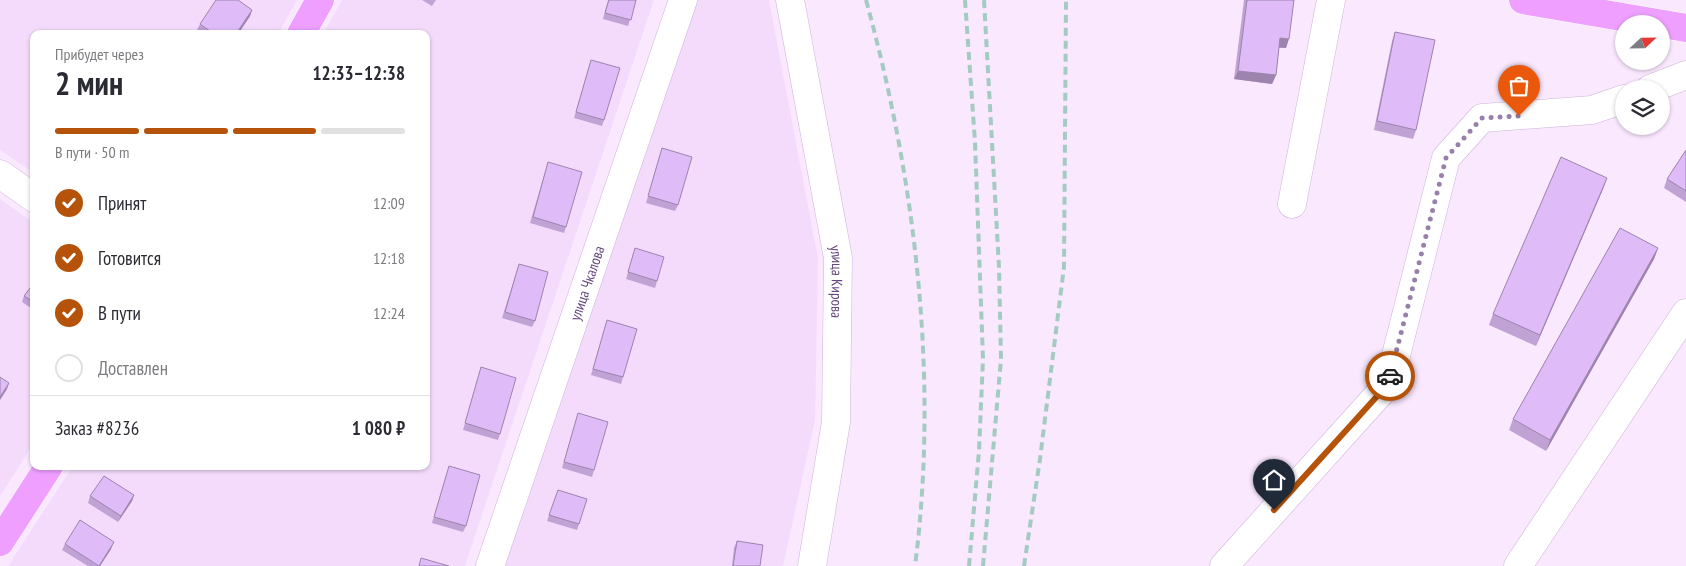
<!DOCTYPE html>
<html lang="ru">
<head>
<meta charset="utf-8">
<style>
	body { margin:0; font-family:"PT Sans Narrow",sans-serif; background:#f2f2f3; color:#2b2b33; height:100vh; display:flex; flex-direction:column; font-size:19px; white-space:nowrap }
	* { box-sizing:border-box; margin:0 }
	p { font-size:16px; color:#7c7c81 }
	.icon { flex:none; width:28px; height:28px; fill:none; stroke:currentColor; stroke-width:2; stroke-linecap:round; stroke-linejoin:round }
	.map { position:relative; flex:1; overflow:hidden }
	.side { position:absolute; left:30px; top:30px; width:400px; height:440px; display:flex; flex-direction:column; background:#fff; border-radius:10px; box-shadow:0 1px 4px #0004 }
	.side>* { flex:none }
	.needle { width:32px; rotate:68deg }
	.controls { position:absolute; left:1615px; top:15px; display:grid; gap:10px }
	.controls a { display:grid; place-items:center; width:55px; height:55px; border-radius:50%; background:#fff; box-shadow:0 1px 4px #0004; font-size:25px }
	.pin { position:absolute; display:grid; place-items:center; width:42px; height:42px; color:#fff; margin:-51px -21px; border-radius:50% 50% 50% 0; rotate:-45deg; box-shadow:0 0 5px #0007 }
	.pin .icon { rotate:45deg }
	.courier { position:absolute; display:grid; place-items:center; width:50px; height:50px; margin:-25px; border:4px solid #b45309; border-radius:50%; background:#fff; color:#222; box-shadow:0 1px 6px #0007 }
	.head em { font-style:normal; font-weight:600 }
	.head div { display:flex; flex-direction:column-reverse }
	.head { display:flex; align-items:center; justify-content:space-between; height:85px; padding:0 25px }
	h1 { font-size:32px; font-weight:600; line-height:38px }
	.bar { display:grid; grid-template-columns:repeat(4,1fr); gap:8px 5px; align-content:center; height:60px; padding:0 25px }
	.bar i { height:6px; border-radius:4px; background:#e1e1e2 }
	.bar .on { background:#b45309 }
	.bar p { grid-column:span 4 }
	.line { display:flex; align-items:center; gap:12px; padding:0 25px; border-top:1px solid #e1e1e2 }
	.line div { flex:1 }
	ol { padding:0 25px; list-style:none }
	li { display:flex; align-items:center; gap:15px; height:55px }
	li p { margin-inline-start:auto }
	li .icon { padding:5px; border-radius:50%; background:#b45309; color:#fff; stroke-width:4 }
	li:last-child { color:#7c7c81 }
	li i { width:28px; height:28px; border:2px solid #e1e1e2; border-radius:50% }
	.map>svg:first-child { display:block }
</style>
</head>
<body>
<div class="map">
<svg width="1686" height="566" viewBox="0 0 1686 566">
	<rect width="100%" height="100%" fill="#fae8ff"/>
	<g fill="#f4dbfc">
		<polygon points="0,0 297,0 278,34 34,34 34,173 0,150"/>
		<polygon points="342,0 654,0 465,566 8,566 73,466 426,466 426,34 323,34"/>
		<polygon points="693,0 769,0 818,259 815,420 783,566 505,566"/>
		<polygon points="0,199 34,223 34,443 0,496"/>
	</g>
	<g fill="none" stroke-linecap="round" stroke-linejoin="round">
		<g stroke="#ccb3da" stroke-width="29">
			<g id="minor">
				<path id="s1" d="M790,0L838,258L836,422L812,566"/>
				<polyline points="1650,89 1686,75"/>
				<polyline points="0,174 34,198"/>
				<polyline points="1292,204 1331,0"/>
				<path id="s2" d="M490,566L683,0"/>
				<polyline points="1224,566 1389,383 1446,158 1482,118 1592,110 1624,99"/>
				<polyline points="1518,566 1686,313"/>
			</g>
		</g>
		<g stroke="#fff" stroke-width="29">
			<g id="major">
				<polyline points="1523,0 1686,28"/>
				<polyline points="301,34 320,0"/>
				<polyline points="0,542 49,466"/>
			</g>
		</g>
		<use href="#minor" stroke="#fff" stroke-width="28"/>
		<use href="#major" stroke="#ee9fff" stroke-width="28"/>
		<g stroke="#a3cbc1" stroke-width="4" stroke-dasharray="8 5" stroke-linecap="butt">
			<path d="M866,0C916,182 939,379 915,566"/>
			<polyline points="965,0 975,142 983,359 979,451 969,566"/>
			<polyline points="983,566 1001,359 999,267 984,0"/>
			<polyline points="1024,566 1040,459 1064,267 1066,0"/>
		</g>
	</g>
	<g fill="#c0a2d5">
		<polygon points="422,0 436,0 432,6"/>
		<polygon points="608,0 636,0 628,26 603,19"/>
		<polygon points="1244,0 1294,0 1286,48 1279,48 1276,75 1272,84 1234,79"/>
		<polygon points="252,10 250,16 238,34 202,34 197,30 200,24"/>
		<polygon points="1395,32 1416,130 1413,139 1374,130 1392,41"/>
		<polygon points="591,60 604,120 602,126 574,118"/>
		<polygon points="662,148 678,205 675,211 646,203"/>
		<polygon points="1686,150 1686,202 1664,188 1667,179"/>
		<polygon points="548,162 566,227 564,233 530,223"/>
		<polygon points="1607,178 1603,189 1536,346 1489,325 1493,314"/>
		<polygon points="635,248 657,281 655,288 626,279"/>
		<polygon points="1658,248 1654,259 1546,451 1509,430 1513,419"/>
		<polygon points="519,264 535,321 532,327 502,318"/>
		<polygon points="34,283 34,310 22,302 24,296"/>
		<polygon points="607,320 623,377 621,384 591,375"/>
		<polygon points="481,367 500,434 498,440 463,430"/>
		<polygon points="578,413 594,470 592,477 562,468"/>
		<polygon points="449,466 466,526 463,532 432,523"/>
		<polygon points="558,490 587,499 577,530 547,521"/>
		<polygon points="134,495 132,501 118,522 88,503 90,496"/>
		<polygon points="737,541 760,566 732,566 734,548"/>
		<polygon points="65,544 111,549 100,566 88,566 62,550"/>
	</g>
	<g fill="#9c84ae">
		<polygon points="252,10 250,16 238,34 236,34"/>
		<polygon points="1280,38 1289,39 1286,48 1277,47"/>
		<polygon points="1238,71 1276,75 1272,84 1234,79"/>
		<polygon points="1607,178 1603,189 1536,346 1540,335"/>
		<polygon points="1658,248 1654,259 1546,451 1550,440"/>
		<polygon points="9,383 7,389 0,400 0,397"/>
		<polygon points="134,495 132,501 118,522 121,516"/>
		<polygon points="114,542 111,549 100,566 99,566"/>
	</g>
	<g fill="#dfbcf8" stroke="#9c84ae">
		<polygon points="216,0 238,0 252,10 236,34 214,34 200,24"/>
		<polygon points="609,0 636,0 631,20 605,13"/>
		<polygon points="1247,0 1294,0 1289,39 1280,38 1276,75 1238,71"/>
		<polygon points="1395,32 1435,40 1416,130 1377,121"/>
		<polygon points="591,60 620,68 604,120 576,112"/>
		<polygon points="662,148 692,157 678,205 648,196"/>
		<polygon points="1686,150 1686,191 1667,179"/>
		<polygon points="1561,157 1607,178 1540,335 1493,314"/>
		<polygon points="548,162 582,172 566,227 533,217"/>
		<polygon points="1620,228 1658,248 1550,440 1513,419"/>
		<polygon points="635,248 664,257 657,281 628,272"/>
		<polygon points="519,264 548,272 535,321 505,312"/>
		<polygon points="34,283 34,302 24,296"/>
		<polygon points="607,320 637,329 623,377 593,369"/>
		<polygon points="481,367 516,378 500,434 465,423"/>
		<polygon points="0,377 9,383 0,397"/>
		<polygon points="578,413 608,422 594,470 564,462"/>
		<polygon points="449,466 480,475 466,526 434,517"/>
		<polygon points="104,476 134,495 121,516 90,496"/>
		<polygon points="558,490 587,499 579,524 549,515"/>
		<polygon points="80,520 114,542 99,566 65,544"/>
		<polygon points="737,541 763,545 760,566 733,566"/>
		<polygon points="421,558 449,566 419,566"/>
	</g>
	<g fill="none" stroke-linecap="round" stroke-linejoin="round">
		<polyline stroke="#9980aa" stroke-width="5" stroke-dasharray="0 9" points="1390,376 1446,158 1482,118 1519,116"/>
		<polyline stroke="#b45309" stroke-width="6" points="1274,510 1389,383 1390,376"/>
	</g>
	<g text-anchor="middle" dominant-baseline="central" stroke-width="4" stroke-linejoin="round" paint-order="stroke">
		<g font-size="15" fill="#65487d" stroke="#fcf1ff">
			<text stroke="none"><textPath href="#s1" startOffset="286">улица Кирова</textPath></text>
			<text stroke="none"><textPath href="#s2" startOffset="299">улица Чкалова</textPath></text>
		</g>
	</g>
</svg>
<div class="controls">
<a><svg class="needle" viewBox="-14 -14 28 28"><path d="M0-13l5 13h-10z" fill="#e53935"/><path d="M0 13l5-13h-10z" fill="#7c7c81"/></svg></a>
<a><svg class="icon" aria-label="layers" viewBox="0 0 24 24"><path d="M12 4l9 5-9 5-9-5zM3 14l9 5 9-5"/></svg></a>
</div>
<div class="pin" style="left:1519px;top:116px;background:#ea580c"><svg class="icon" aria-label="bag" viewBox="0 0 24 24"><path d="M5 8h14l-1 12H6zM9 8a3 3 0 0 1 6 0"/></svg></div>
<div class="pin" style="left:1274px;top:510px;background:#1f2937"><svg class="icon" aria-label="home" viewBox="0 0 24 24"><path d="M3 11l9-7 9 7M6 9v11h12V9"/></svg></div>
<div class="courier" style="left:1390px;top:376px"><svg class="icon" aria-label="car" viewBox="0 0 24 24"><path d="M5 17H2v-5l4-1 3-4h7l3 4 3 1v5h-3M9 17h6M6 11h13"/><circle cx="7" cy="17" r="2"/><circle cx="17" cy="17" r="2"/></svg></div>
<section class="side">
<div class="head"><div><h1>2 мин</h1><p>Прибудет через</p></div><em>12:33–12:38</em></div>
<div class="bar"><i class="on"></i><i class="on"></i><i class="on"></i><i></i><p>В пути · 50 m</p></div>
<ol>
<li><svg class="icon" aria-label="check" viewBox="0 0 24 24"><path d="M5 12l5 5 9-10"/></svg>Принят<p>12:09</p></li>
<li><svg class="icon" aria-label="check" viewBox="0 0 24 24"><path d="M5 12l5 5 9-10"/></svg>Готовится<p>12:18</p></li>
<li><svg class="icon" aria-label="check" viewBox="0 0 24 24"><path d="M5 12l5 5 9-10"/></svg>В пути<p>12:24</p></li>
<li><i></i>Доставлен</li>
</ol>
<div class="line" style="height:65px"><div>Заказ #8236</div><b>1 080 ₽</b></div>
</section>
</div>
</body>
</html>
